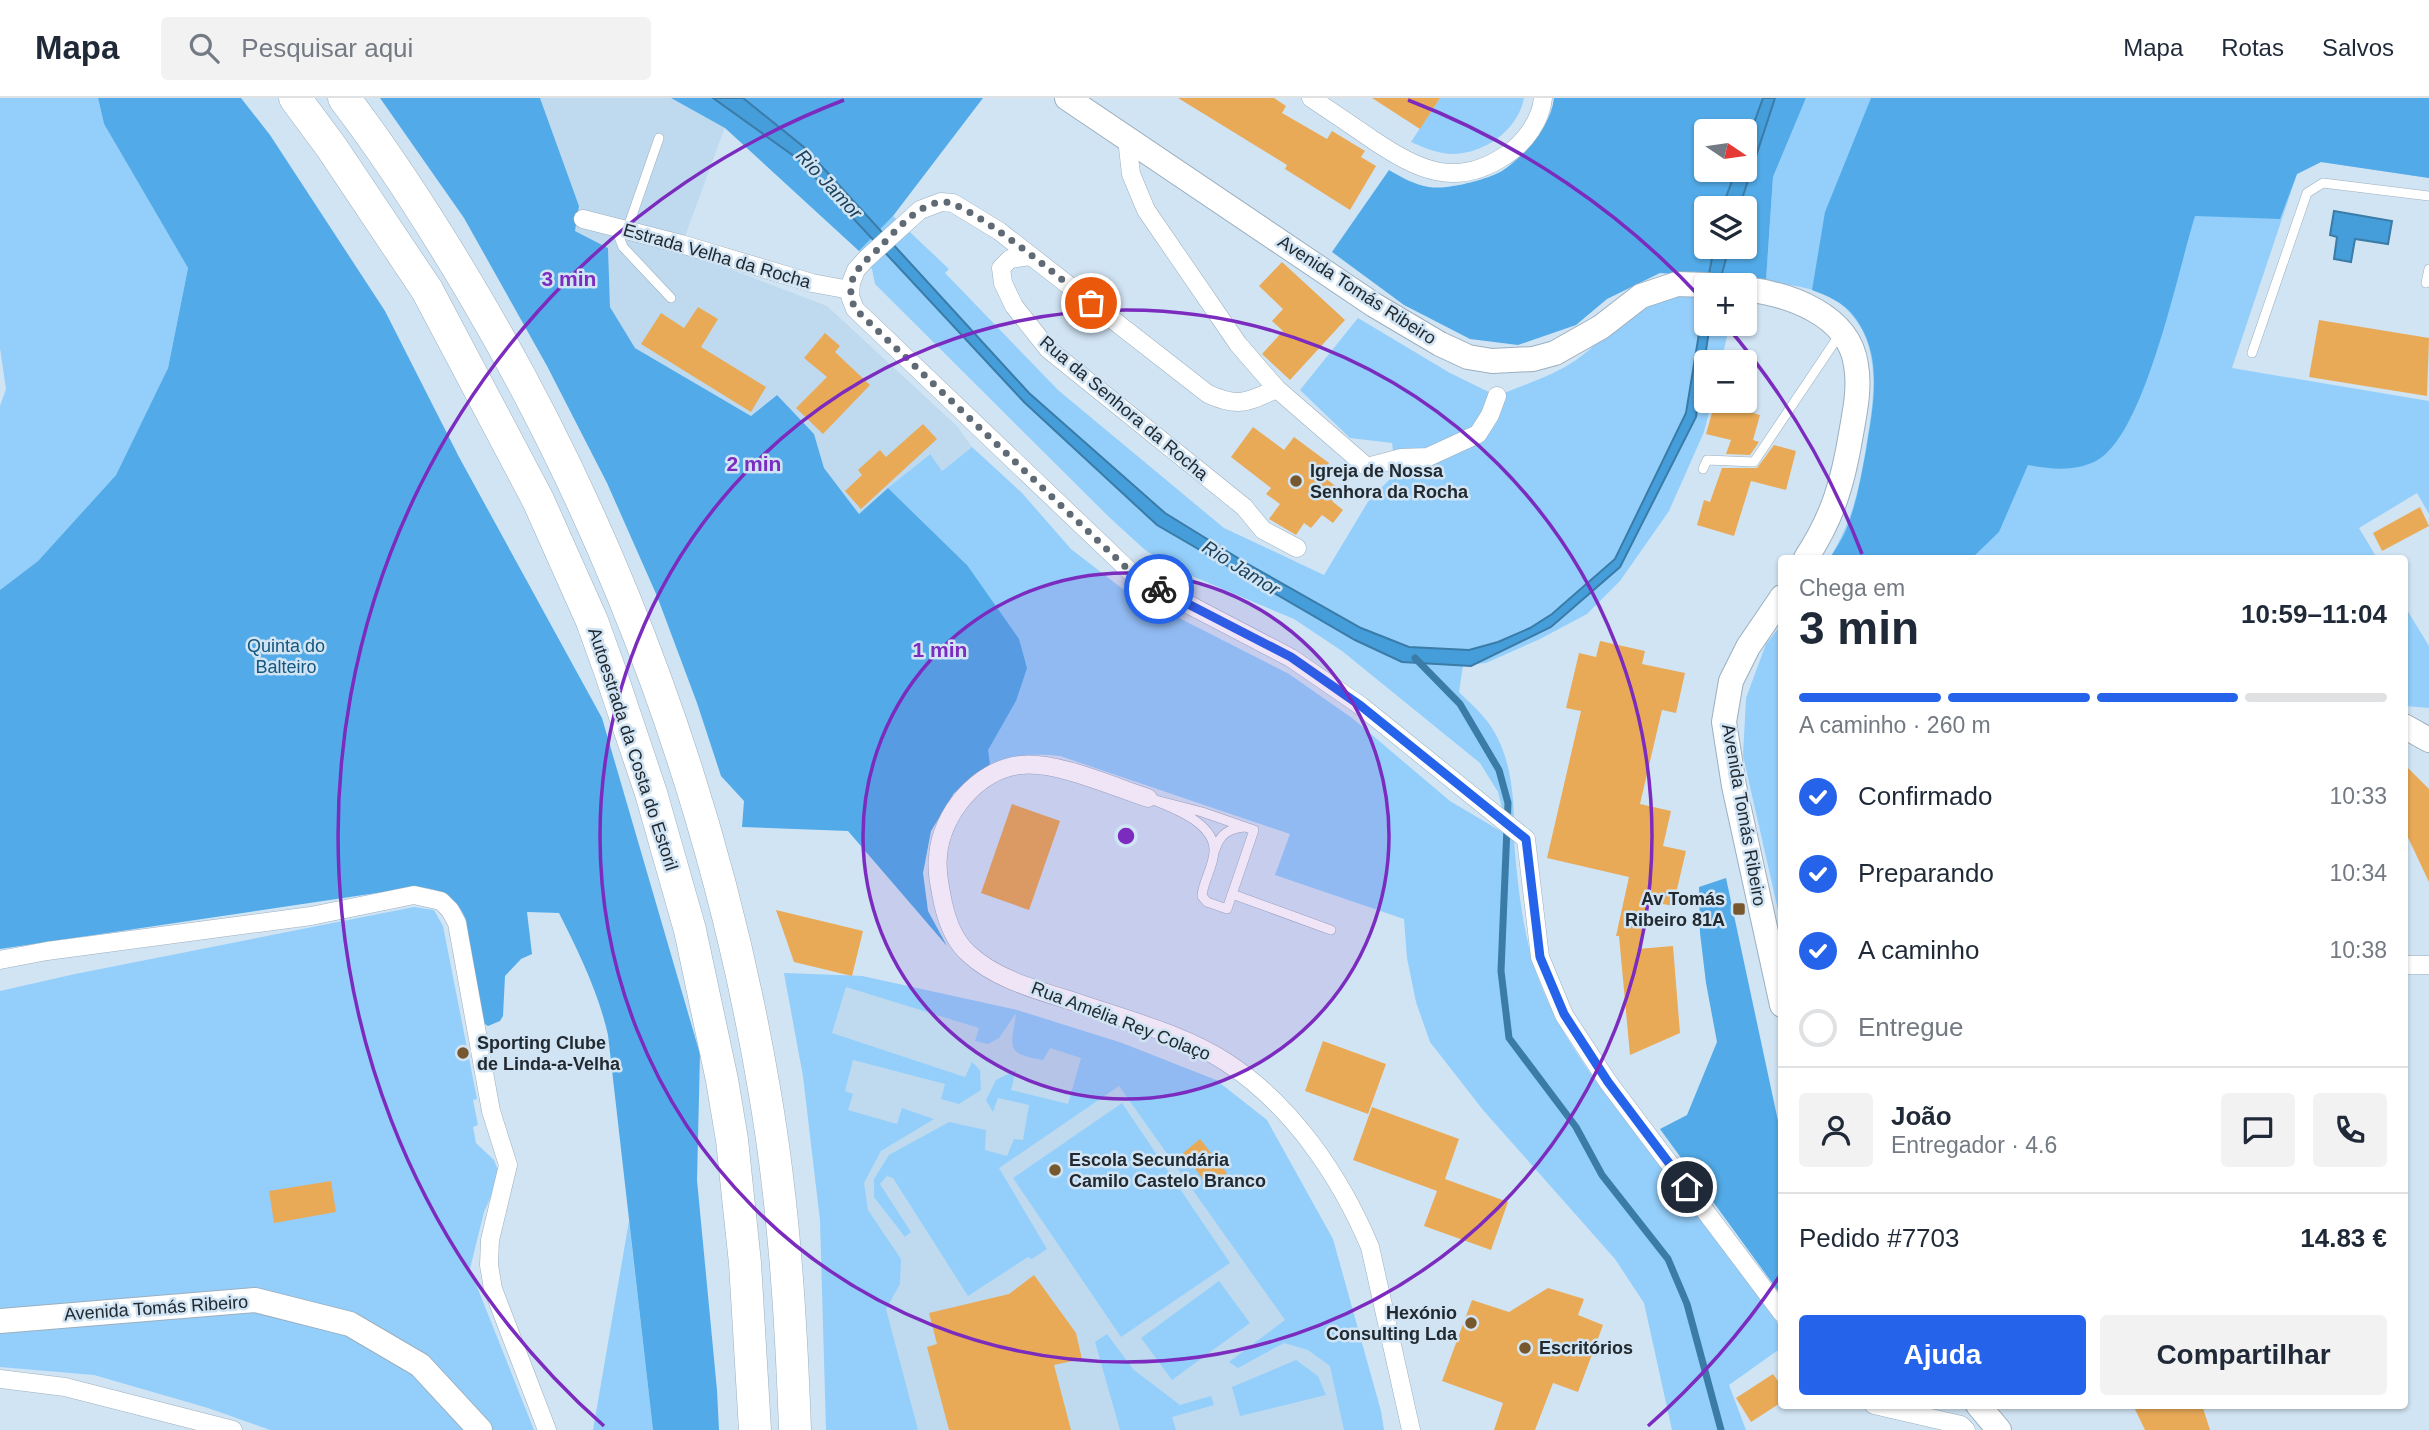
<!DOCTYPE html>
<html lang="pt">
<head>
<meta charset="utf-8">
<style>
	body { margin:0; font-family:Helvetica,sans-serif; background:#f2f2f3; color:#1f2937; height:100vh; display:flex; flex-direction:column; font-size:26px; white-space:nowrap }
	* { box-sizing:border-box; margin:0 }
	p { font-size:23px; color:#747a83 }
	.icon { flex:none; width:38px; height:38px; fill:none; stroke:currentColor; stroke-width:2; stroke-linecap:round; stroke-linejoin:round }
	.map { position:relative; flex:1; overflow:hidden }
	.drawer { position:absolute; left:1778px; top:457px; width:630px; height:854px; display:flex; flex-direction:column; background:#fff; border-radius:7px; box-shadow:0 2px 5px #0004 }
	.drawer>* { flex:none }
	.needle { width:46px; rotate:103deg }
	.fabs { position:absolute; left:1694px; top:21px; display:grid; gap:14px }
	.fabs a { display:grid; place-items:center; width:63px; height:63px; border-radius:7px; background:#fff; box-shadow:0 2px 5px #0004; font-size:35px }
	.pin { position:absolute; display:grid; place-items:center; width:60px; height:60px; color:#fff; margin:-30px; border:4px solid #fff; border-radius:50%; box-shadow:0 2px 7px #0007 }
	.courier { position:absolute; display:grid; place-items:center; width:70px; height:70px; margin:-35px; border:5px solid #2563eb; border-radius:50%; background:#fff; color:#222; box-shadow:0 2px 9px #0007 }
	.overview em { font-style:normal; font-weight:800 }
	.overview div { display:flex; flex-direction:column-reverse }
	.overview { display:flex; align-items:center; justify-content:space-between; height:119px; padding:0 21px }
	h1 { font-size:46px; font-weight:800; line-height:52px }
	.bar { display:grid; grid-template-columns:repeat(4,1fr); gap:10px 7px; align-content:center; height:84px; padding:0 21px }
	.bar i { height:9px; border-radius:5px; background:#e0e1e3 }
	.bar .current { background:#2563eb }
	.bar p { grid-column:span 4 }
	.line { display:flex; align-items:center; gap:18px; padding:0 21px; border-top:2px solid #e0e1e3 }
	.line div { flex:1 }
	.round { display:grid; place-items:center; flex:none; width:74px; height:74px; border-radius:7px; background:#f2f2f3 }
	ol { padding:0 21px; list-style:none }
	li { display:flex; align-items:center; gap:21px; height:77px }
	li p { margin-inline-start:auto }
	li .icon { padding:7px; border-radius:50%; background:#2563eb; color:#fff; stroke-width:4 }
	li:last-child { color:#747a83 }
	li i { width:38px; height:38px; border:4px solid #e0e1e3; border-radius:50% }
	.action { display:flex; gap:14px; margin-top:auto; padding:14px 21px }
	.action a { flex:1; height:80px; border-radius:7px; background:#2563eb; color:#fff; font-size:28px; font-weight:800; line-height:80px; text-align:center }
	.action a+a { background:#f2f2f3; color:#1f2937 }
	header { display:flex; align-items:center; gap:42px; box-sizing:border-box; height:98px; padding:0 35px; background:#fff; border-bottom:2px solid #e0e1e3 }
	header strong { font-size:33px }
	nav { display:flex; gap:38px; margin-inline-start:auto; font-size:24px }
	.search { width:490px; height:63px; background:#f2f2f3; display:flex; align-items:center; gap:18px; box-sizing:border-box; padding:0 24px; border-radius:7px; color:#747a83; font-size:26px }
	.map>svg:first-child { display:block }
</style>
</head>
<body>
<header>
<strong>Mapa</strong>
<div class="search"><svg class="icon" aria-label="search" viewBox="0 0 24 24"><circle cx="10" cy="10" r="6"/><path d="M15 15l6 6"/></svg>Pesquisar aqui</div>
<nav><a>Mapa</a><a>Rotas</a><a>Salvos</a></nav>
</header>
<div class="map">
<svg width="2429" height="1332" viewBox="0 0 2429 1332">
	<rect width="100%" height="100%" fill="#d1e4f4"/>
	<g fill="#bfdaee">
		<polygon points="540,0 671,0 725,29 680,152 827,208 957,328 972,349 942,373 929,356 859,416 824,370 814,336 776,297 751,318 635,250 610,209 608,150 575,133 579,108"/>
		<polygon points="784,875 862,878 1017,912 1122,945 1216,982 1267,1022 1369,1270 1384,1332 829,1332 828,1250 820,1122 803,978"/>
	</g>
	<g fill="#94cffb">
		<polygon points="0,0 98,0 104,26 188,170 168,270 116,377 38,463 0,492 0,308 6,291 0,250"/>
		<path d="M1440,0H1524C1518,32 1485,55 1454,56C1438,56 1425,50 1411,44Z"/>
		<path d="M1806,0H2429V80L2321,64L2297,76L2232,270L2429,303V416L2417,395L2359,430L2377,460H1830C1853,420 1859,393 1866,349C1875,296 1885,236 1834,201C1815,189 1788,187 1766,183L1773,79Z"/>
		<path d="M893,118L949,171L945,175L1058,292L1224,430L1324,477L1369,402L1396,375L1392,345L1350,340L1300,292L1358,220L1450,275L1497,298C1523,287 1553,278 1576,262C1609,239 1631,204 1674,198C1684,197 1696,199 1706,200V226H1730L1721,264H1706V303H1712L1704,334L1669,413L1620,483L1587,516L1540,541L1486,565L1463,567L1459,594C1470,605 1484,617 1492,630C1509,657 1513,689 1514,720L1503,714L1498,694L1480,665L1342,553L1294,521L1180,473L1145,452L1109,419L875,186L872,171L859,153Z"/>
		<path d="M972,349L1022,395L1071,451L1124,492L1289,576L1352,620L1450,703L1514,741C1517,783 1523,837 1537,877C1565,955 1625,1019 1675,1084C1711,1132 1746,1181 1781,1230V1250L1729,1287L1746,1332H1672L1644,1205L1615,1161L1483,1012L1430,944L1416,904L1407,860L1404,821L1275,777L1290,736L1060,658C1034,655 1014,657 990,666L987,652L1016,603L967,467L888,390L930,356L942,373Z"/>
		<polygon points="2404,507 2429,548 2429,610 2405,608"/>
		<polygon points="1781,527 1781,825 1743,658 1746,600 1766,546"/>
		<polygon points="414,809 434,812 443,828 477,1001 473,1002 478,1027 473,1029 476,1045 494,1062 500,1078 484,1114 470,1171 534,1332 270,1332 208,1310 94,1277 0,1269 0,893 75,876"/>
		<path d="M784,875L862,878L1017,912L1122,945L1216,982L1267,1022L1333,1141L1381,1313L1384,1332H1344L1330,1268L1308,1252L1284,1245L1238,1270L1229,1264L1285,1222L1119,988L999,1070L1047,1151L1032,1161L1028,1159L968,1198L893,1080L887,1078L880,1086L911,1134L905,1139L874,1099V1081L889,1057L949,1024L986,1032L985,1052L1007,1058L1014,1041L1023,1042L1029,1007L998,1000L993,1014L986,1002L996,982L1016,972L1011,992L1068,1006L1081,960L1050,950L1043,962C1003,956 1012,948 1016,915L999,940L988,946L975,943L979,930L846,889L832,935L965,979L972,964L980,972L981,992L959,1006L941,1001L945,986L853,962L845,993L853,996L848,1012L897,1026L902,1010L934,1021L881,1053L864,1085L868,1112L901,1161L900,1186L886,1211L918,1332H826L820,1122L803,978Z"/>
		<polygon points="1122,1005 1230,1165 1121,1239 1013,1080"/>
		<polygon points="629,1123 653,1332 593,1332"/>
		<polygon points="1219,1183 1250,1225 1172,1282 1141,1240"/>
		<polygon points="1107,1236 1134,1272 1180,1307 1211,1298 1214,1307 1172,1319 1176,1332 1120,1332 1095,1244"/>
		<polygon points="1296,1262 1318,1278 1326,1297 1240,1318 1232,1289"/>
	</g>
	<g fill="#52abe8" fill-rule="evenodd">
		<path d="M98,0H241L270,37L385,213L459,359L602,620L700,956L697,1082L717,1292L719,1332H653L608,937C598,893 579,855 559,815L527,814L532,856L521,861L505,878L503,918L500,923L488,928L483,925L480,919L466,822C457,799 441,791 417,789L0,851V492L38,463L116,377L168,270L188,170L104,26Z"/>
		<polygon points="380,0 540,0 579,108 575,133 608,150 610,209 635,250 751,318 777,297 814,336 824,370 859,416 888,390 967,467 1019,541 1027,570 1016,603 988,652 990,666 954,695 931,733 923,775 928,813 947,848 848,733 742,729 744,703 721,678 697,605 657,498 607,385 547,268 464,120"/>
		<polygon points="671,0 983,0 893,118 859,153 725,30"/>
		<path d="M1554,0H1806L1773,79L1766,183L1660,175L1607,201L1576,227L1518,247L1470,241L1404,207L1332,154L1389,72C1401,79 1415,87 1429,89C1447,92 1486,82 1502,73C1525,58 1551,28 1554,0ZM1706,33H1745V72H1706ZM1706,110H1745V149H1706Z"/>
		<path d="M1871,0H2429V80L2321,64L2297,76L2280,121L2195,118C2178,172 2145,338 2096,363C2073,374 2051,371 2028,367L1999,434L1972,460H1830C1836,450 1844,439 1848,427C1857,403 1861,378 1866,353C1873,308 1885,257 1853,217C1843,204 1827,198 1812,192L1825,114Z"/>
		<polygon points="1726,780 1781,1037 1781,1197 1660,1031 1687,1017 1717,944 1706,885 1700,835 1699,789"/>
	</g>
	<g fill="#459eda" stroke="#3a7ba7" stroke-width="2">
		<polygon points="713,0 743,0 805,50 1029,295 1165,415 1246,465 1361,530 1409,549 1469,552 1498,544 1530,530 1552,516 1615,461 1686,315 1706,193 1706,226 1710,226 1696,319 1620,469 1551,529 1471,568 1402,564 1355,542 1157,427 1024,304 798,61"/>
		<polygon points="1763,0 1775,0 1739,110 1722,110 1736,72 1745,72 1745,50"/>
		<polygon points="2334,113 2392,123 2388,146 2355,141 2351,164 2334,161 2337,139 2330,137"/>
		<polygon points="1714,149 1729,149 1719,187 1707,187"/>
	</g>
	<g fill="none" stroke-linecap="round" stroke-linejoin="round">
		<polyline stroke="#3a7ba7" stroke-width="7" points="1415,560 1460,606 1499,672 1508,705 1501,873 1509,940 1576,1029 1602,1077 1668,1161 1687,1206 1721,1332"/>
	</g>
	<g fill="#e9aa58">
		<polygon points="1178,0 1274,0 1286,8 1282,15 1327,41 1332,33 1365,53 1361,59 1376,68 1350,112 1285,71 1287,67"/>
		<polygon points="1372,0 1440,0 1420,31"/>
		<polygon points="1282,164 1345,222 1290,282 1262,256 1283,233 1272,223 1283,211 1259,188"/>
		<polygon points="698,209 718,221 701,249 766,289 751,314 641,246 661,215 684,230"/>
		<polygon points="2319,222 2429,240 2427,298 2309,279"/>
		<polygon points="825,235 840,248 835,254 870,287 823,336 796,310 827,279 804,260"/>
		<polygon points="1715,304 1760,317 1753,342 1759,344 1750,357 1726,356 1731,342 1706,336"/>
		<polygon points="923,326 937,341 861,411 845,393 862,377 858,372 880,352 886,359"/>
		<polygon points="1253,329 1284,352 1294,339 1329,365 1321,377 1341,392 1332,403 1343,412 1333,425 1322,417 1311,430 1304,425 1296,437 1269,421 1280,406 1266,396 1271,390 1231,359"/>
		<polygon points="1774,347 1796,353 1786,392 1751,383 1734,438 1697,427 1704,402 1710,404 1722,370 1757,370"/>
		<polygon points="2420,409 2429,428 2382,453 2373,435"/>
		<polygon points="1600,543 1645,553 1642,566 1685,575 1676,615 1662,612 1640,706 1671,713 1663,748 1686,753 1673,808 1649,803 1638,851 1673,848 1680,935 1630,957 1619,838 1616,838 1629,779 1547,760 1581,613 1566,610 1579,555 1596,559"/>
		<polygon points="2404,666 2429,691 2429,784 2404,731"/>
		<polygon points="1012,706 1060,723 1029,812 981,795"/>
		<polygon points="776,812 863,833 852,878 794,864"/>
		<polygon points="1323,943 1386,966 1368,1016 1305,993"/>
		<polygon points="1372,1009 1459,1041 1445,1081 1508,1104 1491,1152 1424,1128 1437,1093 1353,1062"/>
		<polygon points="1200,1041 1227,1075 1209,1089 1183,1055"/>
		<polygon points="331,1083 336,1114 274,1125 269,1093"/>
		<polygon points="1034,1177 1076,1235 1082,1261 1054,1267 1071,1332 949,1332 927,1249 937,1246 929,1215 1009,1196"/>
		<polygon points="1548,1190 1584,1201 1578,1217 1603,1227 1578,1294 1553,1285 1535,1332 1494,1332 1503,1305 1442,1283 1472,1202 1509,1214"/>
		<polygon points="1773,1276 1782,1289 1782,1304 1751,1324 1736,1300"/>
		<polygon points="2133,1307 2202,1307 2210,1332 2145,1332"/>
	</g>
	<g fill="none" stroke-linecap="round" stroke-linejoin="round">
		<g stroke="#9cafbe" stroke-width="10">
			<g id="lane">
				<polyline points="616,131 623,149 671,200"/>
				<polyline points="627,132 659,40"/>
				<polyline points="2426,185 2429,171"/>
				<polyline points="2252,255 2307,95 2323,85 2429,98"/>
				<polyline points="1703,371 1707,362 1754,364 1840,236"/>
				<path d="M1148,700L1202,714L1254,732L1227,811L1207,804L1202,798C1203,783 1213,770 1214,754C1216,724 1170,709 1148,700Z"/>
				<path d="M1215,752C1220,736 1228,731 1244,729"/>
				<polyline points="1232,796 1331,832"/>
			</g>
		</g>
		<g stroke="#9cafbe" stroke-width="19">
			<g id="street">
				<path d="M1311,0C1332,14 1353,28 1373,42C1418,72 1456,91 1506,57C1525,45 1541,22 1543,0"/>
				<polyline points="1127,41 1131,76 1146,112 1238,246 1277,291 1367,369 1401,360 1428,359 1478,336 1490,317 1497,298"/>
				<polyline points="583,121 681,146 812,185 850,192"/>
				<polyline points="1030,158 1010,161 1001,170 1003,185 1014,208 1048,251 1244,409 1263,432 1297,450"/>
				<path d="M1277,291C1247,304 1239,310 1208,296L999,133L953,105L941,104L920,112L866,161L856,172L851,185L850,198L855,211L1136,479L1291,560L1361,608L1526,741L1540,859L1564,917L1608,984L1782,1215"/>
				<path d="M1148,700C1114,689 1056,663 1021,667C978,671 941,716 938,758C936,773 940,790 943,805C947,823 954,843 969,856C999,884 1046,894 1084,907C1131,923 1184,937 1226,964C1292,1007 1340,1078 1370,1149L1411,1332"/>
				<polyline points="0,862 47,853 311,818 414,797 441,803 450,812 457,825 491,1013 508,1067 490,1142 489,1167 493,1191 547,1332"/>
				<polyline points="2404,867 2429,867"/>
				<polyline points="0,1281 65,1289 233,1332"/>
				<polyline points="1874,1307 1961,1327 1966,1332"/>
			</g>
		</g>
		<g stroke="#9cafbe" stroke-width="26">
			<g id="secondary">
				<polyline points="1067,0 1374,207 1440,246 1468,259 1492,263 1533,261 1555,255 1601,229 1641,198 1677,186 1707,187"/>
				<path d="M1745,191C1788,196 1849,216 1856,267C1860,290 1855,313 1851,336C1843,384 1833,419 1806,460"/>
				<polyline points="1782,499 1748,549 1731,583 1724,624 1734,688 1782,907"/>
				<polyline points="2404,628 2429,642"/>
				<polyline points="0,1223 255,1202 350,1226 420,1267 480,1332"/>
				<polyline points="1978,1307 1999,1332"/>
			</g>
		</g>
		<g stroke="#9cafbe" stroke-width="33">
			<g id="highway">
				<polyline points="295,0 332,50 427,192 538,402 592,523 610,573 651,695 690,832 722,982 732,1042 745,1165 755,1332"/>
				<path d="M344,0C392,63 434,129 474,197C619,443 718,715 765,996C784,1107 791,1220 795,1332"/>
			</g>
		</g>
		<use href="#lane" stroke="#fff" stroke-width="9"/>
		<use href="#street" stroke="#fff" stroke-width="18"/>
		<use href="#secondary" stroke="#fff" stroke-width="24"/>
		<use href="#highway" stroke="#fff" stroke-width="32"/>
	</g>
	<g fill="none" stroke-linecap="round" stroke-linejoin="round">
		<path stroke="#5f6a74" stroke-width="7" stroke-dasharray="0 12.6" d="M1091,205C1067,186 966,100 941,104C916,107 894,135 877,152C856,171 844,183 855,211L1136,479L1159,491"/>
		<polyline stroke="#2563eb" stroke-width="9" points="1159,491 1291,559 1361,608 1526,741 1540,859 1564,916 1608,984 1687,1089"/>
	</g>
	<circle cx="1126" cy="738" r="263" fill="#7b2cbf" fill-opacity=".12"/>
	<g fill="none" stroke="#7b2cbf" stroke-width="3.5">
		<circle cx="1126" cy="738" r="263"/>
		<circle cx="1126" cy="738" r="526"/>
		<path d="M1779 1179A788 788 0 0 1 1648 1328M604 1328A788 788 0 0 1 844 2M1408 2A788 788 0 0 1 1702 201M1725 226A788 788 0 0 1 1862 456"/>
	</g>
	<g fill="#77572d" stroke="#d1e4f4" stroke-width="2.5">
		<circle cx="1296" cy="383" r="7"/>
		<rect x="1732" y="804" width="14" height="14" rx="3.5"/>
		<circle cx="463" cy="955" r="7"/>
		<circle cx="1055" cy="1072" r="7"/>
		<circle cx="1471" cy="1225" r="7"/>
		<circle cx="1525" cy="1250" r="7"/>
	</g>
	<g text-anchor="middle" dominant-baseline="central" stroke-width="5" stroke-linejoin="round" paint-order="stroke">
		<g font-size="18" fill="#22292f" stroke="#d1e4f4">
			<text transform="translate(717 158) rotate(16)">Estrada Velha da Rocha</text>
			<text transform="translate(1357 192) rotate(33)">Avenida Tomás Ribeiro</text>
			<text transform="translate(1124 310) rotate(40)">Rua da Senhora da Rocha</text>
			<text transform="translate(633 651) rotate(72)">Autoestrada da Costa do Estoril</text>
			<text transform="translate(1744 717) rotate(80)">Avenida Tomás Ribeiro</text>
			<text transform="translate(1121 923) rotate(21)">Rua Amélia Rey Colaço</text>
			<text transform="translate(156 1210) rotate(-4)">Avenida Tomás Ribeiro</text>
		</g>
		<g font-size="18" font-weight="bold" fill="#22292f" stroke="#d1e4f4" text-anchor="start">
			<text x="1310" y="373">Igreja de Nossa<tspan x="1310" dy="21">Senhora da Rocha</tspan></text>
			<text x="1725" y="801" text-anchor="end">Av Tomás<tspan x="1725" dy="21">Ribeiro 81A</tspan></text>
			<text x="477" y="945">Sporting Clube<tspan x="477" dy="21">de Linda-a-Velha</tspan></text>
			<text x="1069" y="1062">Escola Secundária<tspan x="1069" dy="21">Camilo Castelo Branco</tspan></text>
			<text x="1457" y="1215" text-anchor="end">Hexónio<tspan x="1457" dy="21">Consulting Lda</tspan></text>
			<text x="1539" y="1250">Escritórios</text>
		</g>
		<g font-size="18" fill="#14567e" stroke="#d1e4f4">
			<text x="286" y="548">Quinta do<tspan x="286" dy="21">Balteiro</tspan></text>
		</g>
		<g font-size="19" font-style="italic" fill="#1a3f58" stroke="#d1e4f4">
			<text transform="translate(829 86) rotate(47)">Rio Jamor</text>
			<text transform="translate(1241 470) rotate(32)">Rio Jamor</text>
		</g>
	</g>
	<circle cx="1126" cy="738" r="10" fill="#7b2cbf" stroke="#d1e4f4" stroke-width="3.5"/>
	<g font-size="21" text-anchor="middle" font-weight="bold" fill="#7b2cbf" stroke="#d1e4f4" stroke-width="5" stroke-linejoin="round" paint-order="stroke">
		<text x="569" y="188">3 min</text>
		<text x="754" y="373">2 min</text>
		<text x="940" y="559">1 min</text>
	</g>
</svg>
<div class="fabs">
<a><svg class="needle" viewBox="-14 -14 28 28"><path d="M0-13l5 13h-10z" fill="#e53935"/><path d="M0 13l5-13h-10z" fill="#747a83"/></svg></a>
<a><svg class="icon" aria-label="layers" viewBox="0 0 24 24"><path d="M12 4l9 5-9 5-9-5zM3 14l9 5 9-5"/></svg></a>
<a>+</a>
<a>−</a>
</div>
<div class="pin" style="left:1091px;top:205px;background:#ea580c"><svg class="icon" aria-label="bag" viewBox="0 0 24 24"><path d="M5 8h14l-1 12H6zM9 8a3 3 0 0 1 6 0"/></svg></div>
<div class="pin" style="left:1687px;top:1089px;background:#1f2937"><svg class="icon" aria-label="home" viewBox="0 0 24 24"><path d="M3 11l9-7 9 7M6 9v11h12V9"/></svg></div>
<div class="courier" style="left:1159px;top:491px"><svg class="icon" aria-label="bike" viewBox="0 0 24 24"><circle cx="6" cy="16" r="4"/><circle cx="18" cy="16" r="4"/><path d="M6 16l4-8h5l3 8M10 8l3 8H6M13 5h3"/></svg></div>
<section class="drawer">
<div class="overview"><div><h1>3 min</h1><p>Chega em</p></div><em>10:59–11:04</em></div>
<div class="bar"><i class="current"></i><i class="current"></i><i class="current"></i><i></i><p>A caminho · 260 m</p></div>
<ol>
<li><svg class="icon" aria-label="check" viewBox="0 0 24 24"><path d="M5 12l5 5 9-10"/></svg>Confirmado<p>10:33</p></li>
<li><svg class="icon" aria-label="check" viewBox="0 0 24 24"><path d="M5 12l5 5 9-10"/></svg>Preparando<p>10:34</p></li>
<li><svg class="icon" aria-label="check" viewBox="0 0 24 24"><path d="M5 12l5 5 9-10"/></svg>A caminho<p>10:38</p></li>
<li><i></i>Entregue</li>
</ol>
<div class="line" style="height:126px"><a class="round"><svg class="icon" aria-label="person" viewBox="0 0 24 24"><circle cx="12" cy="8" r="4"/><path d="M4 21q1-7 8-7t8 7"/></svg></a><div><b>João</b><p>Entregador · 4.6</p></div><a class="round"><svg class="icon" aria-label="chat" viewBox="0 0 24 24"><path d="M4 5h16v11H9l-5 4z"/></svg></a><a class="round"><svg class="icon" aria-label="phone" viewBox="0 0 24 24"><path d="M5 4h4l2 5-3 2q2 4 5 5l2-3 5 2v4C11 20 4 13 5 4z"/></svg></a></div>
<div class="line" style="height:91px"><div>Pedido #7703</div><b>14.83 €</b></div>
<div class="action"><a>Ajuda</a><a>Compartilhar</a></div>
</section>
</div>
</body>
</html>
